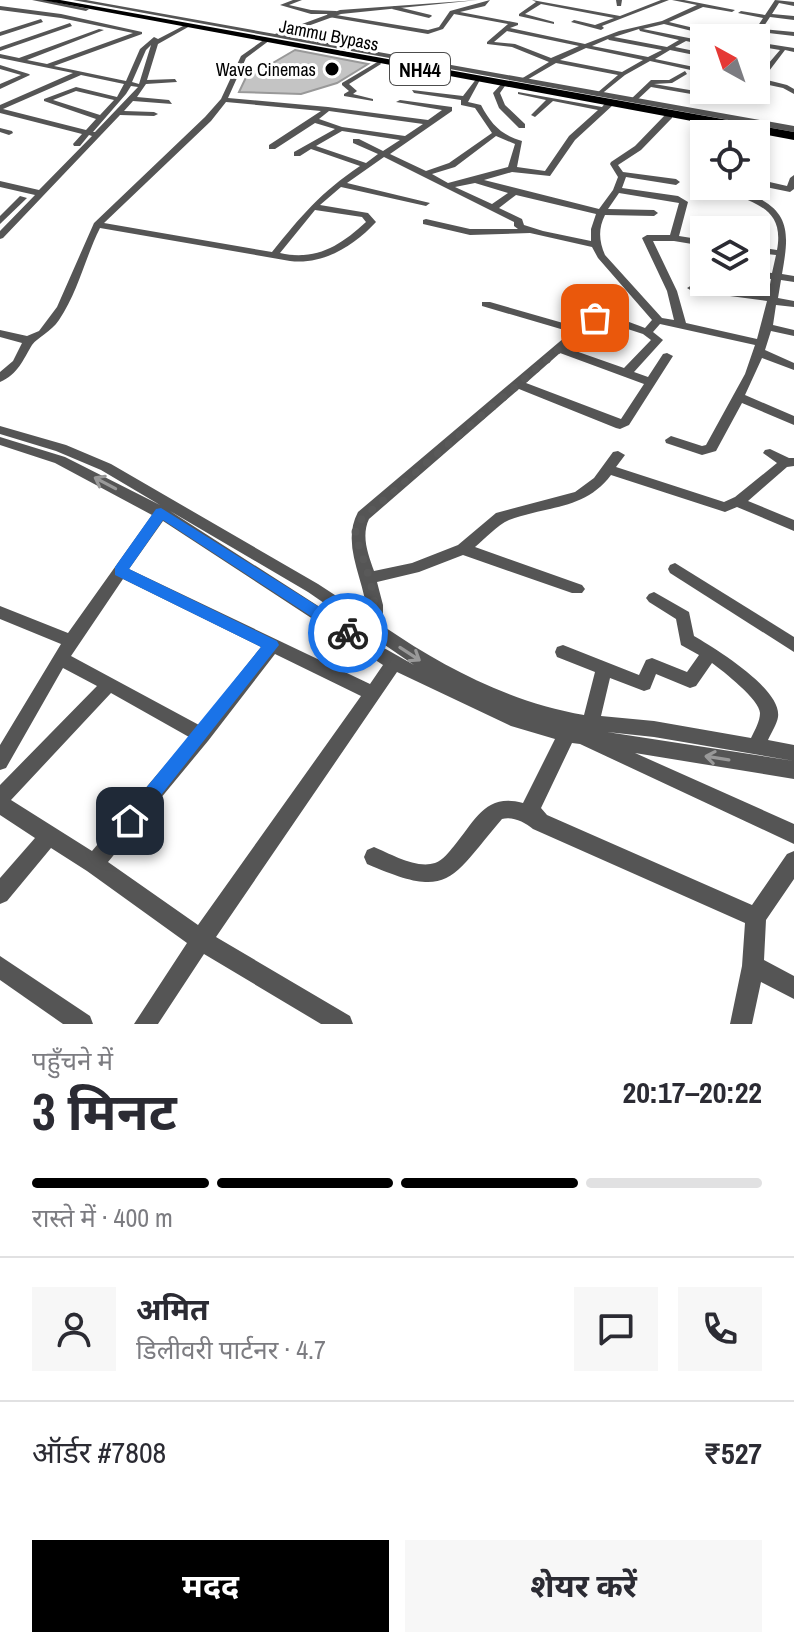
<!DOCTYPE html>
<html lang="hi">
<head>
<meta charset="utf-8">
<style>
	body { margin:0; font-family:"Archivo Narrow","Noto Sans Devanagari",sans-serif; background:#f7f7f7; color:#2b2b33; height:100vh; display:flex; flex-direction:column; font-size:30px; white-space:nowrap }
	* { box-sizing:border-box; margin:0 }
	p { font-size:26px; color:#7c7c81 }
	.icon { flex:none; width:44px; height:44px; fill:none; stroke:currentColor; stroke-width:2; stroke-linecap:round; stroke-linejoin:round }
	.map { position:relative; height:1024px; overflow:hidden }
	.drawer { display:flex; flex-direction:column; background:#fff; flex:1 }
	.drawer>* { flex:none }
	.needle { width:52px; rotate:320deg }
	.fabs { position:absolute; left:690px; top:24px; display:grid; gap:16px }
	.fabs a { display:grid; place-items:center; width:80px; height:80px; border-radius:0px; background:#fff; box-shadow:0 4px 12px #0003; font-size:40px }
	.pin { position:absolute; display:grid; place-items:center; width:68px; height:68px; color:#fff; margin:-34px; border-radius:16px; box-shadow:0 4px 12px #0006 }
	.courier { position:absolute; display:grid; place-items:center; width:80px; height:80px; margin:-40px; border:6px solid #1a73e8; border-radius:50%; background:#fff; color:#222; box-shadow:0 2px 10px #0007 }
	.head em { font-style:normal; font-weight:700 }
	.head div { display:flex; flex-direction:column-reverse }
	.head { display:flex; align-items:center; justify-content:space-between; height:136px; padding:0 32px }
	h1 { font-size:52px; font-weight:700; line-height:60px }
	.bar { display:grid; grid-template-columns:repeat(4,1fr); gap:12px 8px; align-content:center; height:96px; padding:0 32px }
	.bar i { height:10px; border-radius:6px; background:#e1e1e2 }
	.bar .selected { background:#000 }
	.bar p { grid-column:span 4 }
	.line { display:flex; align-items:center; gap:20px; padding:0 32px; border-top:2px solid #e1e1e2 }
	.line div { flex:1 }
	.round { display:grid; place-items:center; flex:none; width:84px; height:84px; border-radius:0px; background:#f7f7f7 }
	.action { display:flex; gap:16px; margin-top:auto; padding:16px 32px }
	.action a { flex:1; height:92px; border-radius:0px; background:#000; color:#fff; font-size:32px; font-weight:700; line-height:92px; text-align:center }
	.action a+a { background:#f7f7f7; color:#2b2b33 }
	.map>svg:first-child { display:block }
</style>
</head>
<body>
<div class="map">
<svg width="794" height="1024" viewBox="0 0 794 1024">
	<rect width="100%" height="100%" fill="#fff"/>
	<polygon fill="#c4c4c4" stroke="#999" stroke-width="2" points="295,50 368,64 337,83 301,94 239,92 249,71 259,71"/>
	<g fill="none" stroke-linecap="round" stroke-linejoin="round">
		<g fill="#555" fill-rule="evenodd">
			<path d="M293,0H302L289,5L311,10L336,11L339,13L336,15L428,30L439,27L450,11L490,0L485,6L460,12L518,23V25L510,28L585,44L619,31L662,21L697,5L672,0H684L735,10L732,12L703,7L669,22L698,29L696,32L664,24L643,29L704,41V45L686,41L675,47L704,53V57L670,50L655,59L704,69V73L650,61L625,75L599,96L597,93L618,75L556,63L525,81H521V79L549,62L512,47L487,44V42L508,24L454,14L443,29L428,34L329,17L327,14H311L280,5ZM639,29L640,31L679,40L667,47L614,37ZM507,31L579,46L551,58L515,44L494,42ZM608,39L609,40L662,50L648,57L592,46ZM586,48L643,60L622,72L560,60Z"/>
			<polygon points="532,0 620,16 661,0 669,0 602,26 604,28 601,30 571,22 574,20 595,25 614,18 541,4 525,14 554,22 554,24 519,16 519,14 536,2"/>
			<polygon points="616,0 622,0 621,6 617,6"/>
			<polygon points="775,0 794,2 794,6 779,3 772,14 794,16 794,20 770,17 762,29 794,32 794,36 760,32 756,38 750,38 763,18 738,13 741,11 765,15"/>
			<path d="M0,6L61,14L142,32V34L54,66L126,81L140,49L154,37L158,39L185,25L190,26L158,44L147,80L175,79L177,82L146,84L137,97L169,100L172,104L133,101L124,111L154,112L158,114L154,116L120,115L3,238L0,239V231L35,195L0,187V181L39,190L92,136L89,135L80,146H74L73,144L82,134L0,113V105L73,73L0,58V54L19,58L99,29L104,30L27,60L47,64L133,33L61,18L0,10ZM151,45L139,84L132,82L146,50ZM81,75L124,84L117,97L76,87L44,99V101L96,119L86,130L3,109ZM131,86L138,87L95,132H93L126,94ZM76,91L114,100L100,115L53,100Z"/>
			<polygon points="394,6 431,15 432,16 429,18 392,9"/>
			<polygon points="41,19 43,22 0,36 0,32"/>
			<polygon points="70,23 72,26 0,51 0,47"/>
			<path d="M265,39L270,40L246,58L228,98L328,107L428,120L442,110L396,102L400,100L452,107V111L390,154L426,171L449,163L492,133L475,108L461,105V100L414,93L412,90L463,96L477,78H481L468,102L481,105C491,124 501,135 522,141L517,167L545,171L569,136L598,110L553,101L535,117L531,115L546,100L518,94V92L602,107L607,101H613V105L575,140L550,176L512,172L484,180L599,209L613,190L618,177L610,164L611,162L635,146L666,114H672V118L641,150L618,165L623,172L676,179L680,182L676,185L626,177L622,188L678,196L688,202L679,236L704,240V246L674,241H653L677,291L686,323L757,339L767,301L692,291L687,288L692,285L768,295L771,279L756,277V271L772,273L776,255L756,253V247L777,250C786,202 744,203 717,186C728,186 737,189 747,193C792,210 789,234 782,274L794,276V282L781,280L778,298L794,301V307L776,305L773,325L794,330V336L771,331L765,350L794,363V370L762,358L745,395L794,416V425L742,403L716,451L702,455L666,443L665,440L671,436L702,446L706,445L745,374L755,345L660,324L653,332L663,340L634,372L648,377L663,354L667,353L673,356L629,425L620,429L616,428L519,389L369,519C361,536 368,554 374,571L412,563L458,545L496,513L575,492L594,478L613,452L618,451L625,455L616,467L724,502L735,497L777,463L763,453L765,450L770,449L789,458H794V466L787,467L748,501L794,520V531L737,507L725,512L611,475C585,510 546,506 509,520C497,525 485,539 475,547L582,585L585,589L582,593H572L463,555L419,572L377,582L383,605V626C445,668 510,702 584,715L595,672L557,657L555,652L557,647L563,645L639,675L646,660L652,658L687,672L699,655L681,645L676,619L649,602L646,598L649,594L654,592L689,612L694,636C716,649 782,689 778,717C777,724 771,733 768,740L794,745V761L654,737L607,732L794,761V779L635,753L794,824V844L580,744L572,743L541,808L547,815L752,905L787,854L794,851V879L766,920L764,960L794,976V999L761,982L752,1024H730L742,966L745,923L533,829C525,822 512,816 502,819C449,881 450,900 367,864L364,857L367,850L374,847C391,854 416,869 435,863C443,860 449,852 454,846C476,820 485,793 523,803L555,739L511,726L397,672L216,937L350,1016L353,1024H321L204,954L158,1024H134L187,943L87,871L51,848L7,901L0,904V878L35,838L0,815V785L97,686L63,668L6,768L0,770V745L61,644L0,619V606L68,633L152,515L55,463L0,445V437L65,457L160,505L101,470L56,451L0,434V426L66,445L111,464L318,584L367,616C366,581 340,546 358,512L571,332L482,306V302H490L577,327C601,307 619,319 645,328L652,320L598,258L592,247L530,233L470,235L423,224V220L426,219L470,229H518L514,226V222L384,157L347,183L430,203L426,206L341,187L320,205L368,213L376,222C354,246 323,265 290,261L100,228C85,258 78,292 59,320C51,332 38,337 32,345C23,360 18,374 0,382V372L13,361L22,343L0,337V330L27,336L39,331L57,307L94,223L205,117L221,99L241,56ZM226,102L321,111L269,145V149H275L315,123L335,129L294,152V156H300L311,149L360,166C320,193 302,215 272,252L104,223L211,121ZM329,111L423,124L405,136L342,127L319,119ZM342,131L400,140L383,151L359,139H353V143L378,154L366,163L316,146ZM496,136L515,144L508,167L448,183L432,174L455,167ZM475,183L508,193L492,204L455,187ZM619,193L679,203L670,235H647L642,238L667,291L674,320L662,318L605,255C599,241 598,229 605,215L654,216L658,213L654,210L608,209ZM516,195L596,214L591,229V241L543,231L524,225L522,219L499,208ZM315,210L362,217L366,222C340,246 316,261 280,253ZM603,321L643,334L651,340L624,368L567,348L595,323ZM560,353L644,384L621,419L526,383ZM170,511L308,592L366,632L365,636ZM163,521L383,665L370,684L129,569ZM123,579L261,647L199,725L71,656ZM379,641L414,665L377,644ZM275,654L361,696L198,925L108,862L208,741ZM712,663C723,671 760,700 760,713C760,721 755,730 751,738L654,721L601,716L610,678L644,691L650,689L656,674L690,688L696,686ZM111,693L189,737L92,851L11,800Z"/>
			<polygon points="756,42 794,48 794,52 785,50 763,79 787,85 794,89 794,94 783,88 760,83 756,86 756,78 780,50 756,46"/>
			<polygon points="379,61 381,64 349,84 357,91 353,94 373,99 373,101 344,96 344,94 349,91 342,85 342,83"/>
			<polygon points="0,65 29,74 30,75 0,89 0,84 21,75 0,69"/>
			<path d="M685,71L687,74L672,83L654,84L731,97C740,97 744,90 753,90L741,100L731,101L651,87L636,101L630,100L651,80H669Z"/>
			<polygon points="504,81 507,83 500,93 505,105 525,124 525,128 519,128 499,108 493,93"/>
			<polygon points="0,128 12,131 13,133 9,135 0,132"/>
			<polygon points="701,164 704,164 704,173 700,171"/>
			<polygon points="794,175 794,189 790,192 756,185 756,179 787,186 790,178"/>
			<polygon points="20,196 27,198 0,224 0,216"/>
			<polygon points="695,261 704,263 704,269 692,266 690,264"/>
			<polygon points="675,563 794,637 794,652 670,573 668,569 670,565"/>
			<polygon points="0,956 90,1016 93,1024 63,1024 0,980"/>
		</g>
		<g fill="#555" fill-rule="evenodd">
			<polygon points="32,0 45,0 89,9 86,11"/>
			<polygon points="73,0 86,0 275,34 340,10 478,0 341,14 283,35 794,126 794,132"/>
		</g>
		<polygon fill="#000" fill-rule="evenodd" points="42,0 60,0 794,132 794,140"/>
	</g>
	<defs><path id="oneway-shaft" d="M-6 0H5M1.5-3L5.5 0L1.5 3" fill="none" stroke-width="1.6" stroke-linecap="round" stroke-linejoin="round" transform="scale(2)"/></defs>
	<g stroke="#999">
		<use href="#oneway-shaft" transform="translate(105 483) rotate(-152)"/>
		<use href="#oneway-shaft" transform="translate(410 654) rotate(33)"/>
		<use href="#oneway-shaft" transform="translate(717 758) rotate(-171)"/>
	</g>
	<polygon fill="#1a73e8" points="161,508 354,629 356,633 348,639 343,637 163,520 129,569 277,641 279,645 136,827 130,829 124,827 121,821 124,815 261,647 115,575 115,567 156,509"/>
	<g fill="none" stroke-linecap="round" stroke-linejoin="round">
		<path stroke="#595959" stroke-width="8" stroke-dasharray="0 14.4" d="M348,633L369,647C384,607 367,572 355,534L358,522L595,318"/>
	</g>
	<circle fill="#000" stroke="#fff" stroke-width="3" cx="332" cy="69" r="8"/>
	<g text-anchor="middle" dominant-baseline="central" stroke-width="6" stroke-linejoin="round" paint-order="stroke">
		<g font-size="18" fill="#000" stroke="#fff">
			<text transform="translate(329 35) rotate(11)">Jammu Bypass</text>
		</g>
		<g font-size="18" fill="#000" stroke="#fff" text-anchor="end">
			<text x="316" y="69">Wave Cinemas</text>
		</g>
		<rect fill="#fff" stroke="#4c4c4c" stroke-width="2" x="390" y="53" width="60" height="32" rx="6"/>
		<g font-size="20" font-weight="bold" fill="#000">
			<text x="420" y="69">NH44</text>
		</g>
	</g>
</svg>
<div class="fabs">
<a><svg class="needle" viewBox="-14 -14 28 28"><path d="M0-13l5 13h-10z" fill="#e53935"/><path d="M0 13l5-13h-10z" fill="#7c7c81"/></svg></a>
<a><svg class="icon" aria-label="locate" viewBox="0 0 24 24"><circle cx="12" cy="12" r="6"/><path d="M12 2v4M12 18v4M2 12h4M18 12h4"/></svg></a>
<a><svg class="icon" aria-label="layers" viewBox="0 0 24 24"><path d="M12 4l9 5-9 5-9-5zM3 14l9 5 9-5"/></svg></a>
</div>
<div class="pin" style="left:595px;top:318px;background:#ea580c"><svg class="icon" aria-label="bag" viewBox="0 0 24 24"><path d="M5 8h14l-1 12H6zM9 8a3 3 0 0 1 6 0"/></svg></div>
<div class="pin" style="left:130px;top:821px;background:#1f2937"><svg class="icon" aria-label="home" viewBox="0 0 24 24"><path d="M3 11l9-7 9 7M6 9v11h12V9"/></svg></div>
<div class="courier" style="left:348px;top:633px"><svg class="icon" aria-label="bike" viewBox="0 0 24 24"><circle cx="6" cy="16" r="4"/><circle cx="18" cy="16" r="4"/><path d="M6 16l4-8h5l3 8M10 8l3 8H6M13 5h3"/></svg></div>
</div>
<section class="drawer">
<div class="head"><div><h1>3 मिनट</h1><p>पहुँचने में</p></div><em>20:17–20:22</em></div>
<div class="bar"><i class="selected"></i><i class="selected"></i><i class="selected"></i><i></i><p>रास्ते में · 400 m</p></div>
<div class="line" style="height:144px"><a class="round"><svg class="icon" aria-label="person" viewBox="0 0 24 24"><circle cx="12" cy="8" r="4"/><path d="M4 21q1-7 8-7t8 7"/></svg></a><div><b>अमित</b><p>डिलीवरी पार्टनर · 4.7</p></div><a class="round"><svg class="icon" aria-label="chat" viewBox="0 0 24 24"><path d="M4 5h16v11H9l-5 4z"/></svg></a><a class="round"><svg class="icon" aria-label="phone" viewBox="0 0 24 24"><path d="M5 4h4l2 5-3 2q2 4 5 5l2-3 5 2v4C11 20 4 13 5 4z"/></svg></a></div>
<div class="line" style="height:104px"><div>ऑर्डर #7808</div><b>₹527</b></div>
<div class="action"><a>मदद</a><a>शेयर करें</a></div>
</section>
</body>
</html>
